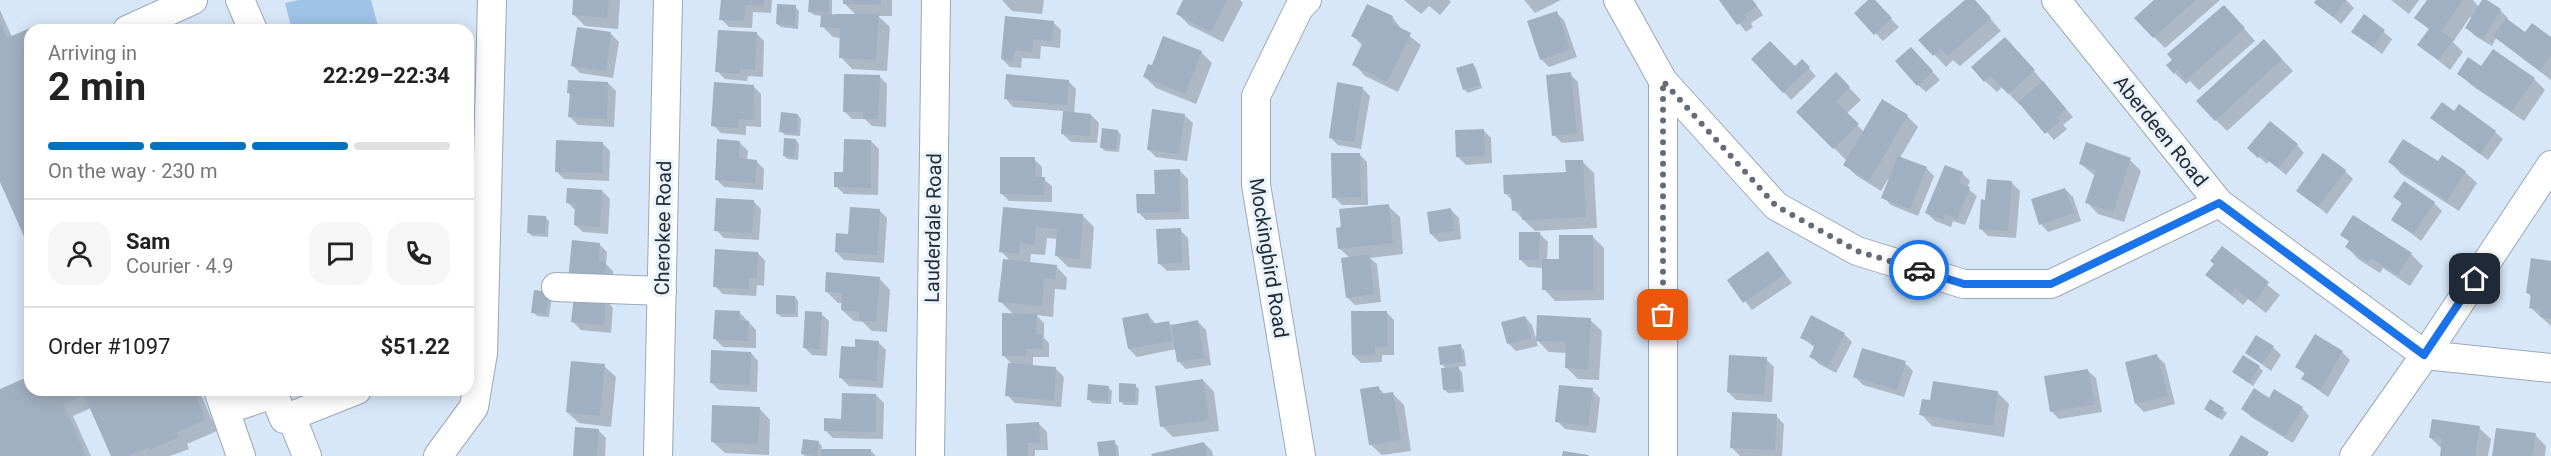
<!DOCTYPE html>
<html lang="en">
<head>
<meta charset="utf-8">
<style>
	body { margin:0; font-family:Roboto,sans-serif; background:#f6f6f6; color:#222; height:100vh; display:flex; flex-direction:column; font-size:22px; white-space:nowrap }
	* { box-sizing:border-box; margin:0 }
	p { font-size:20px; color:#767676 }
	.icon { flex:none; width:33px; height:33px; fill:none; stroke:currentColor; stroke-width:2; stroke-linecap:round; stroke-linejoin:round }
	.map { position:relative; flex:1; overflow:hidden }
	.details { position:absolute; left:24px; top:24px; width:450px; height:372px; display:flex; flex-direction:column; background:#fff; border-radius:18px; box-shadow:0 3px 15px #0003 }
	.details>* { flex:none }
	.pin { position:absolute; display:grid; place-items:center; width:51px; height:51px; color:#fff; margin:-26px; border-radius:12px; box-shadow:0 3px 9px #0006 }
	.courier { position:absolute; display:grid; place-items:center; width:60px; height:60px; margin:-30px; border:4px solid #1a73e8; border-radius:50%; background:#fff; color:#222; box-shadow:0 2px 8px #0007 }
	.headline em { font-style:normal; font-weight:700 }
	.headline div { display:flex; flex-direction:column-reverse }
	.headline { display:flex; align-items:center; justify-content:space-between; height:102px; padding:0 24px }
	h1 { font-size:39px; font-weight:700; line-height:45px }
	.bar { display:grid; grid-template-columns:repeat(4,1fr); gap:9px 6px; align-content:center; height:72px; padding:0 24px }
	.bar i { height:8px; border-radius:4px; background:#e0e0e0 }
	.bar .on { background:#0372bd }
	.bar p { grid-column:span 4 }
	.line { display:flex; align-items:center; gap:15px; padding:0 24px; border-top:2px solid #e0e0e0 }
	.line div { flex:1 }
	.round { display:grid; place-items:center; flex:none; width:63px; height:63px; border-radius:18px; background:#f6f6f6 }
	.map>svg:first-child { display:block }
</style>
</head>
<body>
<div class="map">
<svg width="2551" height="456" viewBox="0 0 2551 456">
	<rect width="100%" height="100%" fill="#d7e7f7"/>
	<polygon fill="#9ec3e6" points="299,0 371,0 379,30 292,30 285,3"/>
	<g fill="#0003">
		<polygon points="574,0 620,0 618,29 585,26 574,15"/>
		<polygon points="722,0 772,0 771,13 753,12 752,28 729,27 721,19"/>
		<polygon points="810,0 832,0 832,16 857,16 844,3 845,0 892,0 892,16 878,16 890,27 887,71 852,69 841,57 841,38 833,37 822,26 823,16 814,15 810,12"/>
		<polygon points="1002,0 1044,0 1042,14 1012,11"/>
		<polygon points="1185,0 1240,0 1243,3 1223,42 1189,25 1178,14"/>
		<polygon points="1404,0 1449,0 1451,2 1440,15 1429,6 1421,14"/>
		<polygon points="1524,0 1561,0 1535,13"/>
		<polygon points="1721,0 1753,0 1763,15 1751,23 1753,27 1746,32"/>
		<polygon points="1870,0 1873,0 1899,27 1883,41 1856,13"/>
		<polygon points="1967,0 1974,0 2001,31 1960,66 1953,60 1946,67 1921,40"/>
		<polygon points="2156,0 2220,0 2165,48 2154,37"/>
		<polygon points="2317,0 2346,0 2354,8 2341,24 2316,2"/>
		<polygon points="2391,0 2419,0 2409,14"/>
		<polygon points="2429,0 2473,0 2479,7 2484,0 2500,10 2508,18 2506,21 2525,34 2551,38 2551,80 2496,38 2492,46 2475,36 2467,28 2472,18 2470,17 2453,42 2463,52 2450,70 2419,45 2430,30 2416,18"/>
		<polygon points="1368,6 1393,18 1403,31 1421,45 1398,92 1365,76 1354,64 1363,46 1353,36"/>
		<polygon points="795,7 799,11 798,29 781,27 777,24"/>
		<polygon points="0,10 12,37 37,27 40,30 30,30 30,246 0,181"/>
		<polygon points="1556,13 1564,20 1577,57 1549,67 1541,59"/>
		<polygon points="2364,16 2392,39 2382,54 2353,32"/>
		<polygon points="2235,18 2255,41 2199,90 2190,81 2186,84 2175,73"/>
		<polygon points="1053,22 1061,30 1060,48 1041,46 1040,59 1022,58 1021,68 1010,67 1002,59"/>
		<polygon points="756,33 764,41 763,77 748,76 747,81 725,79 717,71"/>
		<polygon points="611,34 619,42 613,78 580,73 572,65"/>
		<polygon points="2017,51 2073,117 2063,125 2067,129 2054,140 2022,103 2020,105 2002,87 1997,92 1985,81"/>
		<polygon points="1201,52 1212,63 1196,104 1156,88 1145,77"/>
		<polygon points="2275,52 2293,71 2227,131 2216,120"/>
		<polygon points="1919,57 1940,80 1926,92 1918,85"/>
		<polygon points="1753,59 1795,68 1802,61 1816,76 1791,100"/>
		<polygon points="1473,64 1476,68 1482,88 1468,93 1464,89"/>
		<polygon points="2482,69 2534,79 2545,90 2524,121 2471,85 2459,73"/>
		<polygon points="1570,74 1578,82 1584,141 1562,143 1554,135"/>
		<polygon points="1836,74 1861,100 1846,114 1864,132 1907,116 1918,127 1900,158 1926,168 1934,176 1918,216 1891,205 1883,197 1890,179 1888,179 1881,191 1857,176 1845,165 1847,161 1798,112"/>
		<polygon points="879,76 887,84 886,127 872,126 865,119 852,119 844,111"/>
		<polygon points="1068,81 1076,89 1074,114 1091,115 1099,123 1097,143 1071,142 1063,134 1064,111 1013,107 1006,99"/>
		<polygon points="608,83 616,91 614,127 578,125 570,117 571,95 568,93"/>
		<polygon points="753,86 761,94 761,127 746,126 746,135 721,133 713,125"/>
		<polygon points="1362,88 1370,96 1361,149 1338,145 1330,137"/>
		<polygon points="2454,113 2495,132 2503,139 2488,160 2432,118"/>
		<polygon points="798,115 801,119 800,136 785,135 781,131"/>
		<polygon points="1185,116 1193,123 1187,161 1156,157 1148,149"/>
		<polygon points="1483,130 1491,138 1492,163 1466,165 1458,157"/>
		<polygon points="1118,131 1121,135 1119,152 1105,151 1101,147"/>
		<polygon points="796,140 799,144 798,160 788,159 784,156"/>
		<polygon points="871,141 879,149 878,195 844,194 836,186"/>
		<polygon points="602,143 610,151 609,181 564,179 556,171"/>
		<polygon points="740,143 748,151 747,160 756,161 764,169 763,190 724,187 716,179"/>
		<polygon points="2297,145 2304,153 2286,175 2269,161 2267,164 2249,148"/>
		<polygon points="1359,154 1367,162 1368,205 1342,205 1334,197"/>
		<polygon points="1034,159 1042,167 1042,178 1052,186 1052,202 1009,201 1001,193"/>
		<polygon points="2130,160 2141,171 2124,222 2098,214 2087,202 2095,176 2081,164"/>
		<polygon points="1582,161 1594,173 1597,228 1535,231 1514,210 1513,201 1506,194 1567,174"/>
		<polygon points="2390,162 2439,163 2465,172 2477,183 2459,211 2401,174"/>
		<polygon points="1180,171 1188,179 1189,219 1146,220 1138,212"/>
		<polygon points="2345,171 2353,179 2327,214 2298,190"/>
		<polygon points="1962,173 1970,181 1967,188 1977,196 1965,225 1953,221 1951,227 1935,221 1927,213"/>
		<polygon points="2012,183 2020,191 2016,238 1988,236 1980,228 1986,201"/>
		<polygon points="2065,189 2073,197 2081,221 2048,232 2041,224"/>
		<polygon points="602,191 610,199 608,234 583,232 575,225 576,211 567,202"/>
		<polygon points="2395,197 2434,203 2442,211 2421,241 2393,219 2403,205"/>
		<polygon points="753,201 761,209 759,240 724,238 716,230"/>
		<polygon points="1388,206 1400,217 1403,254 1370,258 1377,264 1381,302 1355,305 1347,297 1350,258 1339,248"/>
		<polygon points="1004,209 1083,216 1094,227 1091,269 1068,267 1057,256 1058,239 1047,238 1045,255 1031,254 1030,264 1056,266 1067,278 1066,290 1055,289 1053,317 1036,315 1044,323 1044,338 1049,343 1049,357 1033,357 1033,367 1056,369 1064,377 1061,407 1015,403 1007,395 1013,365 1004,356 1014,315 1000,301 1011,262 1001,251"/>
		<polygon points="879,210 887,218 884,263 844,260 836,252 849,236"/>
		<polygon points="1451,210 1459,218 1461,239 1439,242 1431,234"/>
		<polygon points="545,217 549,221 548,237 532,236 528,232"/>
		<polygon points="1180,230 1188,238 1190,270 1167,271 1159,263"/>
		<polygon points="1540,234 1548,242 1547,260 1560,260 1592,236 1604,248 1604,300 1555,301 1544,289 1544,268 1528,267 1520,259"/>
		<polygon points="2342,235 2411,254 2423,266 2410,286 2383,268 2380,273 2358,259 2347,247 2350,242"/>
		<polygon points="599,244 607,252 606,264 613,271 612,291 578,288"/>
		<polygon points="2222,248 2280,295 2266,313 2248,299 2243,305 2207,275 2215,264"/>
		<polygon points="758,253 765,261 764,286 757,285 756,296 723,294 715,286"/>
		<polygon points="1768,253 1792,283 1752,310 1729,280"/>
		<polygon points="2551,263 2551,326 2531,308 2532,298 2527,292"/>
		<polygon points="879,278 890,290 887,332 872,331 863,322 854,321 842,310 843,303 838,303 826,291"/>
		<polygon points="535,292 552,297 549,317 537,316 533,312"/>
		<polygon points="795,297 798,301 798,317 781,317 777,313"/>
		<polygon points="606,300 613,308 611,333 581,330 573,322"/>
		<polygon points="739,312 756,330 756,348 723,347 715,339"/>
		<polygon points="1386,312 1394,320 1394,355 1382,355 1382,362 1361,363 1353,355"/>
		<polygon points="821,314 829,321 827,356 812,355 804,347"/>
		<polygon points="1148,314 1156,325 1168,322 1172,326 1198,322 1206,330 1211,365 1186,369 1178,361 1176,349 1137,357 1129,349"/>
		<polygon points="1525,317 1532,325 1538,346 1516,351 1508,343"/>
		<polygon points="1590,320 1602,331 1599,380 1578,379 1567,368 1567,353 1549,352 1537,340"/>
		<polygon points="1844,334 1852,342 1836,373 1819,364 1811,356 1815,348 1802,337"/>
		<polygon points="878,342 886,350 883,388 849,386 841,378 856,349"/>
		<polygon points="1460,346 1464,350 1466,366 1457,367 1462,372 1464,392 1448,393 1444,389 1446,369 1442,364"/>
		<polygon points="2273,347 2281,355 2271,371 2247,353"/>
		<polygon points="2342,352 2350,360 2328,397 2303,379 2306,375 2297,367"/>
		<polygon points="751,353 758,361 757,392 719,390 711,382"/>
		<polygon points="2157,356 2165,364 2175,404 2144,412 2136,404"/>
		<polygon points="1766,359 1774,367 1772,402 1736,400 1728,392"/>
		<polygon points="1905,363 1913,371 1904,397 1863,385 1855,377"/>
		<polygon points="604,366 616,377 611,427 579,423 567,412"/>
		<polygon points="2259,367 2263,371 2253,386 2238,375"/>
		<polygon points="2088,371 2096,378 2102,412 2059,419 2051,411"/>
		<polygon points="30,377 30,390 199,390 217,431 187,444 189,449 170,456 112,456 91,408 73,416 91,456 0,456 0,390"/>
		<polygon points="1203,380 1214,392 1219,431 1173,437 1162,426"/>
		<polygon points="1135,386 1139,389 1138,405 1124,405 1120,401"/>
		<polygon points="1108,387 1112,391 1111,404 1092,403 1089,399"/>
		<polygon points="1379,388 1385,395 1392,393 1404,405 1411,451 1382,455 1370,444"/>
		<polygon points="1592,390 1600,398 1596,433 1565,429 1557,421"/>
		<polygon points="1997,392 2009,404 2004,437 1932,426 1921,414 1931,402"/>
		<polygon points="876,395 884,403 883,439 833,438 825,430"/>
		<polygon points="2269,400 2302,408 2309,416 2293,443 2251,417 2243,409"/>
		<polygon points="2211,401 2227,413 2222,420 2209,412"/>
		<polygon points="759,408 770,420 769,455 725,453 713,442"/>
		<polygon points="1776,416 1784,424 1782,456 1740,456 1732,448"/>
		<polygon points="1039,424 1047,432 1048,450 1035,450 1035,456 1009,456"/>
		<polygon points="2479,428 2491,439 2488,456 2441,456 2442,449 2430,437"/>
		<polygon points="598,430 606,438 605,456 575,456"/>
		<polygon points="2535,435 2546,446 2545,456 2494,456"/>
		<polygon points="818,442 822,446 821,451 870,450 876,456 805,456 802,453"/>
		<polygon points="1114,442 1118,446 1119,456 1100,456"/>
		<polygon points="1204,443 1212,451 1213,456 1153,456"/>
	</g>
	<g fill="#a1b0c0">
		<polygon points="573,0 609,0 607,18 572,15"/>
		<polygon points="721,0 764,0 763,6 745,5 744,21 719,20"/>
		<polygon points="809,0 829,0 829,13 808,12"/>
		<polygon points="843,0 881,0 881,5 843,4"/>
		<polygon points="1183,0 1227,0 1211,32 1176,14"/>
		<polygon points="1719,0 1752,0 1757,6 1744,15 1747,18 1737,25"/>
		<polygon points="1868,0 1875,0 1892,18 1874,35 1854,13"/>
		<polygon points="1965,0 1975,0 1991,18 1948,56 1941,49 1933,56 1918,40"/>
		<polygon points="2154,0 2196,0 2153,38 2134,18"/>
		<polygon points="2316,0 2346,0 2333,17 2314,3"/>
		<polygon points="2427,0 2463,0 2441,31 2453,40 2438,60 2417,45 2429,29 2414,18"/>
		<polygon points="2482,0 2487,0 2501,9 2483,39 2465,28"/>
		<polygon points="777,4 796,5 795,26 776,24"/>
		<polygon points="1367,4 1393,16 1391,23 1411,33 1387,82 1352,65 1363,42 1351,36"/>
		<polygon points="2224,5 2245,28 2186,80 2178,70 2174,74 2166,65 2172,60 2167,54"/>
		<polygon points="1557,11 1570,49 1540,60 1527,21"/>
		<polygon points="840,14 879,14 876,60 839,58 840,28 820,27 821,15"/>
		<polygon points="2364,14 2385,30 2373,47 2351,32"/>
		<polygon points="1005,16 1054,21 1052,41 1033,39 1032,52 1015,50 1013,61 1001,59"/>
		<polygon points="2506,18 2525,32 2532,23 2551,37 2551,55 2540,71 2493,36"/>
		<polygon points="0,22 7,38 37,25 40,30 30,30 30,250 0,182"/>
		<polygon points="577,27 611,32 606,71 571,66"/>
		<polygon points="718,30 757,32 755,70 740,69 740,74 715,72"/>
		<polygon points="1163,36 1202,51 1185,94 1143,77 1148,64 1152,65"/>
		<polygon points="2005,37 2035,70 2008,94 1991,76 1984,82 1971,67"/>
		<polygon points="2264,39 2282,59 2215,121 2196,101"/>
		<polygon points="1770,41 1795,66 1802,59 1810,67 1783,93 1751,59"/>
		<polygon points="1911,47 1933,71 1917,86 1895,61"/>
		<polygon points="2493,49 2535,78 2512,111 2457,74 2468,57 2481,66"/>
		<polygon points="1473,63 1480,85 1463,90 1456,68"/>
		<polygon points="1571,72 1577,133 1552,136 1546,75"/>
		<polygon points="1836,72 1850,87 1836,102 1859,124 1833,149 1796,112"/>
		<polygon points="844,74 880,75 878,119 863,119 863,112 843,112"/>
		<polygon points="1006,74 1069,80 1067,105 1004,99"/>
		<polygon points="568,80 608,82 607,119 568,117 570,93 567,93"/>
		<polygon points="2043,81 2066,109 2057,117 2060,121 2045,134 2018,102"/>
		<polygon points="714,82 754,85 753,120 739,119 738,128 711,126"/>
		<polygon points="1337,82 1363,87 1354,142 1329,138"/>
		<polygon points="1882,99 1908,115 1869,181 1843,165"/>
		<polygon points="2442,102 2454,111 2459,104 2496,131 2480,154 2430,118"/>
		<polygon points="1152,109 1185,114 1179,154 1147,150"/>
		<polygon points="1063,111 1091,114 1090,136 1061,134"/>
		<polygon points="781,112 798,114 797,133 779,132"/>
		<polygon points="2270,121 2298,144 2278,168 2261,155 2258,158 2247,148"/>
		<polygon points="1102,128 1118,130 1116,150 1100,148"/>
		<polygon points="1484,129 1485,156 1456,157 1455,130"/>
		<polygon points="784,138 796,139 794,157 783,156"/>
		<polygon points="717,139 740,141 739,158 757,160 755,183 715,180"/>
		<polygon points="844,139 871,140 871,188 834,187 834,172 843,172"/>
		<polygon points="2403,139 2438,161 2442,155 2466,171 2447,201 2388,162"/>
		<polygon points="556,140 603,142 602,173 555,172"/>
		<polygon points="2086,142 2131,158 2113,212 2085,203 2096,170 2079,164"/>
		<polygon points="1331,153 1360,153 1361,197 1332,198"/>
		<polygon points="2323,153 2346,170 2318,207 2296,191"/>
		<polygon points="1898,156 1927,167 1910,209 1881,198"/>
		<polygon points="1000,157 1035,157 1035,177 1045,177 1044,195 1000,194"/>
		<polygon points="1565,160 1583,160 1586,217 1522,220 1521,210 1512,211 1511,194 1504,194 1503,175 1566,172"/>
		<polygon points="1945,165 1963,172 1959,183 1970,187 1957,219 1945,214 1943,220 1925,213"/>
		<polygon points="1180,169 1181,212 1137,213 1136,194 1155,194 1154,170"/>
		<polygon points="1987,179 2012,181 2008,231 1979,229 1981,199 1985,200"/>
		<polygon points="2404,181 2435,202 2413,234 2391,220 2402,203 2393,197"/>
		<polygon points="567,188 602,190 600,227 574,225 575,203 566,203"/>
		<polygon points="2065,188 2074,213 2039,225 2031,199"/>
		<polygon points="716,198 754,200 752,233 714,231"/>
		<polygon points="1389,204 1393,243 1338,249 1336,228 1341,227 1339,209"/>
		<polygon points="850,207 880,209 877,255 835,252 836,233 848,234"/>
		<polygon points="1003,207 1083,214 1080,259 1055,256 1057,229 1036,227 1034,245 1020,243 1019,254 999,252"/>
		<polygon points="1451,208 1454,231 1430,234 1427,212"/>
		<polygon points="528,215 546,216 545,234 527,233"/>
		<polygon points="2353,215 2412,253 2398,275 2371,258 2368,262 2345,247 2349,241 2340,235"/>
		<polygon points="1181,228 1182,263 1158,264 1156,229"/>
		<polygon points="1519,232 1540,232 1539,260 1519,260"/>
		<polygon points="1559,235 1593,235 1593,290 1542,290 1542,259 1559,259"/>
		<polygon points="572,240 600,243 599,261 606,262 604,283 568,280"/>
		<polygon points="2222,246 2269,282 2254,303 2235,288 2231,295 2205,275 2214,264 2210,261"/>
		<polygon points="715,249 758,252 757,278 749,278 749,289 713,287"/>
		<polygon points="1768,251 1785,274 1743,303 1727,280"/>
		<polygon points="1369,254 1374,294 1346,298 1341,258"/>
		<polygon points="2531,258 2551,261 2551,319 2540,317 2541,310 2529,308 2531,294 2526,293"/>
		<polygon points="1003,259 1057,265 1055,279 1044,278 1042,306 998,302"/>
		<polygon points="826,272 880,277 876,322 859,320 859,312 841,310 842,293 825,292"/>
		<polygon points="534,290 549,292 546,314 531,313"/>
		<polygon points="776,295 795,296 795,314 776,314"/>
		<polygon points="574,296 606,299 604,326 571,322"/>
		<polygon points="715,310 740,311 739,320 749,321 748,341 713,339"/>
		<polygon points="805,311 822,312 820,349 803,348"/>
		<polygon points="1351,311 1387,311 1387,347 1375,347 1375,355 1352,355"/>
		<polygon points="1002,313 1037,314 1036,334 1042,334 1042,349 1026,349 1026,356 1002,356"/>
		<polygon points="1148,313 1151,324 1169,321 1172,341 1128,349 1122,318"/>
		<polygon points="1537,315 1591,318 1588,370 1565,368 1566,342 1536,341"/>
		<polygon points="1811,315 1845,333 1828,366 1809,357 1815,345 1800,338"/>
		<polygon points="1525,316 1531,338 1507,344 1501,322"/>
		<polygon points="1198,320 1204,358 1177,362 1171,325"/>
		<polygon points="2315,334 2343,351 2320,390 2301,379 2305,373 2295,367"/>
		<polygon points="2256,335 2274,346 2262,364 2245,353"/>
		<polygon points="855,339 879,341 876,381 839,378 841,346 855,347"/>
		<polygon points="1461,344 1463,362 1440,365 1438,347"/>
		<polygon points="1862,348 1906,361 1897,390 1853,377"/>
		<polygon points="711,350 751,352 750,385 710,383"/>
		<polygon points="2157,354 2168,396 2135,404 2125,362"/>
		<polygon points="1729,355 1767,357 1764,395 1727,392"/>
		<polygon points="2243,355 2260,366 2249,383 2232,372"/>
		<polygon points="571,361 605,364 600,416 566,412"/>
		<polygon points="1008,363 1056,367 1054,400 1005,396"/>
		<polygon points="1459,367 1461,389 1443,390 1441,368"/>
		<polygon points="2088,369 2095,404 2050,412 2044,376"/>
		<polygon points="30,376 30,390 193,390 206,420 177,432 179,437 150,450 149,447 128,456 111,456 84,395 63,404 86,456 0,456 0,389"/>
		<polygon points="1203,379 1209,420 1160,427 1155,386"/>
		<polygon points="1933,381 1998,391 1993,426 1919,415 1922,399 1930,400"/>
		<polygon points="1119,383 1136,384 1135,402 1119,402"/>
		<polygon points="1088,384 1109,386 1108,401 1087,400"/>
		<polygon points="1559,385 1593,388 1588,426 1555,422"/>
		<polygon points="1379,386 1380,394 1393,392 1401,440 1369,445 1360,389"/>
		<polygon points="2254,388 2269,398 2274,389 2303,407 2285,436 2241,409"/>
		<polygon points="842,393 876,394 876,432 824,431 824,418 841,419"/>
		<polygon points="2210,399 2224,408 2218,418 2204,409"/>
		<polygon points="712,405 760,407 758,444 711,442"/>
		<polygon points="1732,412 1777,414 1775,450 1730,448"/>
		<polygon points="2432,419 2480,426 2475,456 2440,456 2442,439 2429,438"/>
		<polygon points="1039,422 1040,443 1028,443 1028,456 1007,456 1006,424"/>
		<polygon points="575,427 599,429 597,456 573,456"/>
		<polygon points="2496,428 2536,433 2532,456 2492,456"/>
		<polygon points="2241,435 2269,452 2267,456 2229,456"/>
		<polygon points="803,439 819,441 817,456 801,454"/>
		<polygon points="1115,440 1116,456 1099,456 1097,442"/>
		<polygon points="1204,442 1207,456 1152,456 1151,454"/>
		<rect x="821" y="449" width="50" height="7"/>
		<polygon points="1563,451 1589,455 1588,456 1562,456"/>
	</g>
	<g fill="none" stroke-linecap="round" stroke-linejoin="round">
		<g stroke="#9aa9b8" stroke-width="30">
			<g id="minor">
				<polyline points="240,0 253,30"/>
				<polyline points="1618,0 1663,81 1776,206 1857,251 1964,284 2051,284 2219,203"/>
				<polyline points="2056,0 2219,203 2425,355 2551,368"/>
				<polyline points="127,30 193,0"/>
				<polyline points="556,287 662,291"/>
				<polyline points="218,390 241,456"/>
				<polyline points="272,390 284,419 357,390"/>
				<polyline points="226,410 273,394"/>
				<polyline points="291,416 307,456"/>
				<polyline points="438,456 474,407 483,353 492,0"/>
				<polyline points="658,456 668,0"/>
				<polyline points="930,456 936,0"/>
				<polyline points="1301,456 1256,185 1256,96 1299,8 1307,0"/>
				<polyline points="1663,456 1663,81"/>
				<polyline points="2354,456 2425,355 2551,165"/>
			</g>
		</g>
		<use href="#minor" stroke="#fff" stroke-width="28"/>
	</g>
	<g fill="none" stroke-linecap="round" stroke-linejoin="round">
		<polyline stroke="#646d77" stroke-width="6" stroke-dasharray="0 10.8" points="1663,315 1663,81 1776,206 1857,251 1919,270"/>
		<polyline stroke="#1a73e8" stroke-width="8" points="1919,270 1964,284 2051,284 2219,203 2424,355 2475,279"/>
	</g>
	<g text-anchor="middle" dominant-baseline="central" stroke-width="6" stroke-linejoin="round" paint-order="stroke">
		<g font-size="20" fill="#262c32" stroke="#e9f3fd">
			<text transform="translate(2161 131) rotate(51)">Aberdeen Road</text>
			<text transform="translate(663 228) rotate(-89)">Cherokee Road</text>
			<text transform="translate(933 228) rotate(-89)">Lauderdale Road</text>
			<text transform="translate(1269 258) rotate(81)">Mockingbird Road</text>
		</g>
	</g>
</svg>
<div class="pin" style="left:1663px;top:315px;background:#ea580c"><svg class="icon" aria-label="bag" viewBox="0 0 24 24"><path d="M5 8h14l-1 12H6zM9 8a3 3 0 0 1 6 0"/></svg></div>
<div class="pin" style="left:2475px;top:279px;background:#1f2937"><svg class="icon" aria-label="home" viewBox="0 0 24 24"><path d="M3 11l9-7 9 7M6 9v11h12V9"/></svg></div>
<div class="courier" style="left:1919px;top:270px"><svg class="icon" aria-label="car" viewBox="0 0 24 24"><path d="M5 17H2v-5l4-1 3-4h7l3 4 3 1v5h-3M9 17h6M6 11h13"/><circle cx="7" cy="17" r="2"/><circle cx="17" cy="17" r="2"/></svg></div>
<section class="details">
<div class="headline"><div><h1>2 min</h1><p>Arriving in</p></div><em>22:29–22:34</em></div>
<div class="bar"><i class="on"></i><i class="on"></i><i class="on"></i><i></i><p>On the way · 230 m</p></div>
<div class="line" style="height:108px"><a class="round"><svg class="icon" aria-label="person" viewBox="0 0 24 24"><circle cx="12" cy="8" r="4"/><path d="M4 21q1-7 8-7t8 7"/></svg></a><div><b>Sam</b><p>Courier · 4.9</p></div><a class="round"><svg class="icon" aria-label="chat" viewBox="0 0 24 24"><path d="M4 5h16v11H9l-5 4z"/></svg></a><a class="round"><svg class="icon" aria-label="phone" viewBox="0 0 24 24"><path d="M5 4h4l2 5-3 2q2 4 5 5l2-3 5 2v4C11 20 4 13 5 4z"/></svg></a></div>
<div class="line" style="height:78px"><div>Order #1097</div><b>$51.22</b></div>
</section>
</div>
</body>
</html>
